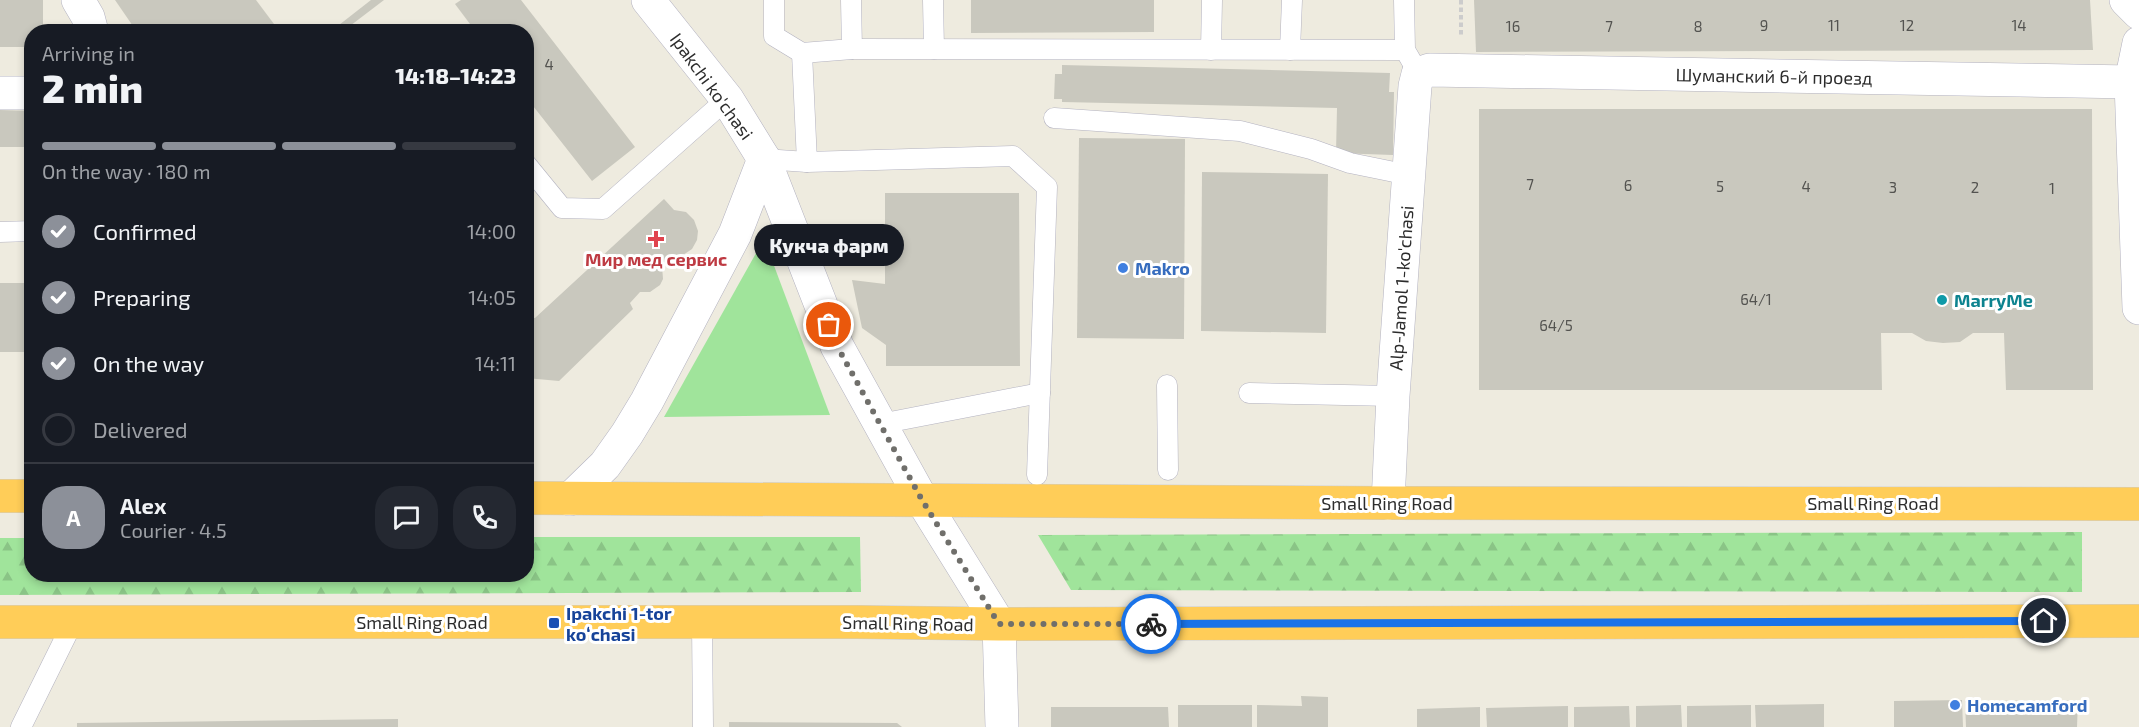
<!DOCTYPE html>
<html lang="en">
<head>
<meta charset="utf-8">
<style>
	body { margin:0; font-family:"Exo 2",sans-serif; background:#242831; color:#f1f3f6; height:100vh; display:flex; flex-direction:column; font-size:22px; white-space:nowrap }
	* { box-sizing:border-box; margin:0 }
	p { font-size:20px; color:#9ea1a6 }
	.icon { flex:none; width:33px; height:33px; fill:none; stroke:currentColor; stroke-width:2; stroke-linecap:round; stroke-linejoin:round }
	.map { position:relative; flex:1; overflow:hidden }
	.panel { position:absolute; left:24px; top:24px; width:510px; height:558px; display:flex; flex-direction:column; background:#171b24; border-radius:24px; box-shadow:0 3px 9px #0003 }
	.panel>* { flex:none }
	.pin { position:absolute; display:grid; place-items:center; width:51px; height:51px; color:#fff; margin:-26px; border:3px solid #fff; border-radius:50%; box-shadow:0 2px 6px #0007 }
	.courier { position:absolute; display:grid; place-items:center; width:60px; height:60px; margin:-30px; border:4px solid #1a73e8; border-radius:50%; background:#fff; color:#222; box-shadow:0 2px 8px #0007 }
	.bubble { position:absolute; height:42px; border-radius:21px; background:#171b24; box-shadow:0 3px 9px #0003; font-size:20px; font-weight:800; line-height:42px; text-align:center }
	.overview em { font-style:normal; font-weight:800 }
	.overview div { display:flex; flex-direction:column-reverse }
	.overview { display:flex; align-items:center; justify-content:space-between; height:102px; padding:0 18px }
	h1 { font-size:39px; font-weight:800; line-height:45px }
	.bar { display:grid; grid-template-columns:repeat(4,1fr); gap:9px 6px; align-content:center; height:72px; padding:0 18px }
	.bar i { height:8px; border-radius:4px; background:#363941 }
	.bar .active { background:#8c9099 }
	.bar p { grid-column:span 4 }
	.line { display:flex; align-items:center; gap:15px; padding:0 18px; border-top:2px solid #363941 }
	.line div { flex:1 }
	.round { display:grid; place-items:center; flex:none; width:63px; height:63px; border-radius:24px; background:#242831 }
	ol { padding:0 18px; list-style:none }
	li { display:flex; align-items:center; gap:18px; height:66px }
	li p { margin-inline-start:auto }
	li .icon { padding:6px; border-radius:50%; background:#8c9099; color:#fff; stroke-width:4 }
	li:last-child { color:#9ea1a6 }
	li i { width:33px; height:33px; border:3px solid #363941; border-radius:50% }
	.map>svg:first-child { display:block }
</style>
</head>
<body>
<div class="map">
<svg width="2139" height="727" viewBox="0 0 2139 727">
	<defs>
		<pattern id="forest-firs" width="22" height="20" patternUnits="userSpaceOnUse" patternTransform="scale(1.5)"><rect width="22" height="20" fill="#a0e49b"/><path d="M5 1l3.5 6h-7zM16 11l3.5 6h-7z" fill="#8ac486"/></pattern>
	</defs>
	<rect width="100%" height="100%" fill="#eeebdf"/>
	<polygon fill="#a0e49b" points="764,239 830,415 664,417"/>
	<g fill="url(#forest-firs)">
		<polygon points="2082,532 2082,592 1071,590 1038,535"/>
		<polygon points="527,537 860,537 861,592 0,595 0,538 31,538 32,574 526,574"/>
	</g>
	<g fill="#c9c8be">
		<polygon points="0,0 43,0 43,32 32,32 32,47 0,47"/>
		<polygon points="115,0 256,0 280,32 137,32"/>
		<polygon points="371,0 384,0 342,32 330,32"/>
		<polygon points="461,0 521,0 635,147 592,181 526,97 526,32 476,32 455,4"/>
		<polygon points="971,0 1154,0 1154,32 971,33"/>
		<polygon points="1474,0 2090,0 2093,50 1476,52"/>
		<polygon points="1062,65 1390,73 1389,92 1394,92 1393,155 1336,153 1337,108 1062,102 1062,99 1054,99 1055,74 1062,74"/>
		<polygon points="1479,109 2092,109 2093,390 2006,390 2004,333 1973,333 1960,342 1943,343 1926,341 1912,333 1881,333 1882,390 1479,390"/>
		<polygon points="0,110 32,111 32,147 0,147"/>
		<polygon points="1079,138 1185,139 1184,339 1077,338"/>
		<polygon points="1202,172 1328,174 1326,333 1201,331"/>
		<polygon points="885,193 1019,193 1020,366 886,366 886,345 862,328 852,280 885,284"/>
		<polygon points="664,199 674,210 686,212 694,220 698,231 697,240 692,249 683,255 672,257 662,266 663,279 660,285 650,292 640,292 630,303 633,309 559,381 526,378 526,317 535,318"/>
		<rect x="0" y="283" width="32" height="69"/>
		<polygon points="1301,696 1328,697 1328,727 1257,727 1257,705 1302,706"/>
		<polygon points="1962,700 1963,727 1894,727 1894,701"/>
		<polygon points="2078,700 2077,727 1966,727 1965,701"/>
		<polygon points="1824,704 1824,727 1756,727 1755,705"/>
		<rect x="1178" y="705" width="74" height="22"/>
		<polygon points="1681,705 1682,727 1636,727 1636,706"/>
		<polygon points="1751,705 1751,727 1687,727 1687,706"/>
		<polygon points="1568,706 1568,727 1487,727 1486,708"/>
		<polygon points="1629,706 1630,727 1574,727 1574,707"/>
		<polygon points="1051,707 1168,707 1169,727 1051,727"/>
		<polygon points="1480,707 1480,727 1417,727 1417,709"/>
		<polygon points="398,719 398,727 77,727 77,723"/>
		<polygon points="729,722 897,723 902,727 729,727"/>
	</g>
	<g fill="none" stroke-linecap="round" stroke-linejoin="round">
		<g stroke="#b3b2c0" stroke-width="21">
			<g id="lane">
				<polyline points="774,0 774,36 802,53"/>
				<polyline points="933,0 934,49"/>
				<polyline points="1404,0 1405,50 1412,62"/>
				<polyline points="852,49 1405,50"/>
				<polyline points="1211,50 1212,0"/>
				<polyline points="1290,50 1292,0"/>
				<polyline points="1054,118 1240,131 1311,149 1350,163 1409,175"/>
				<polyline points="764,159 807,162 1013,156 1047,187 1037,475"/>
				<polyline points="807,162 802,53 852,49 851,0"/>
				<polyline points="526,164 562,208 603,209 727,99"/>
				<polyline points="0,232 32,231"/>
				<polyline points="1167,385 1168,470"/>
				<polyline points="1249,393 1393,396"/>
				<polyline points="880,424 1040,393"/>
				<polyline points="702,623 703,727"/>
				<polyline points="21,727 73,622"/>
			</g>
		</g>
		<g stroke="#b3b2c0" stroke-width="34">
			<g id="street">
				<polyline points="78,0 88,17 92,32"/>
				<polyline points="2126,0 2139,13"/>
				<polyline points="2139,43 2131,82 2139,308"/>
				<polyline points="0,93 32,93"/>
				<polyline points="1388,503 1393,396 1415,86 1418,74 1430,70 2131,82"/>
			</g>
		</g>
		<g stroke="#b3b2c0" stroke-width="34">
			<g id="secondary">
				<polyline points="648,0 727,99 764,159 837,346 922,500 999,624 1002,727"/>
				<polyline points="570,499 605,465 627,434 647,401 735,234 764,159"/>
			</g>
		</g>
		<g stroke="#ccc" stroke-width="34">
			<g id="highway">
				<polyline points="0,496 32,496"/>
				<polyline points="526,498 1388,503 2139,504"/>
				<polyline points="0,622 857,622 999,624 2139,621"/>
			</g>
		</g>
		<polyline stroke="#ccc" stroke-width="4" stroke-dasharray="4.5 3" stroke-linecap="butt" points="1461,0 1461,37"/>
		<use href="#lane" stroke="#fff" stroke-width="20"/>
		<use href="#street" stroke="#fff" stroke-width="33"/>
		<use href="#secondary" stroke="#fff" stroke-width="33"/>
		<use href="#highway" stroke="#ffcd58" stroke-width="33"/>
	</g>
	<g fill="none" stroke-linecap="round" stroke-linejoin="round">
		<polyline stroke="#706f6b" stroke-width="6" stroke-dasharray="0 10.8" points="829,325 837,346 922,500 999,624 1151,624"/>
		<polyline stroke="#1a73e8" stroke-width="8" points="1151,624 2044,621"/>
	</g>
	<path fill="#e0444e" stroke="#fff" stroke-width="2" d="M653 230h6v6h6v6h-6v6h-6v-6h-6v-6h6z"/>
	<g fill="#3f7fe0" stroke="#fff" stroke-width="2">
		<circle cx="1123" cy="268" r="6"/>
		<circle cx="1955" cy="705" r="6"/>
	</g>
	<circle fill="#0f9aa8" stroke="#fff" stroke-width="2" cx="1942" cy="300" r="6"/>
	<rect fill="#1a4fb4" stroke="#fff" stroke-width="2" x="548" y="617" width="12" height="12" rx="3"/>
	<g text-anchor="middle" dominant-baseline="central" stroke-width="6" stroke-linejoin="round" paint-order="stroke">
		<g font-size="15" fill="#535350">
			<text x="1764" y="25">9</text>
			<text x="1834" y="25">11</text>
			<text x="1907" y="25">12</text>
			<text x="2019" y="25">14</text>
			<text x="1513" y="26">16</text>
			<text x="1609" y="26">7</text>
			<text x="1698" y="26">8</text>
			<text x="549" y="64">4</text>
			<text x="1530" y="184">7</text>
			<text x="1628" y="185">6</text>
			<text x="1720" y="186">5</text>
			<text x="1806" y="186">4</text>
			<text x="1893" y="187">3</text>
			<text x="1975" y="187">2</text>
			<text x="2052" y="188">1</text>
			<text x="1756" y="299">64/1</text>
			<text x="1556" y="325">64/5</text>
		</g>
		<g font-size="18" fill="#2c2c2c" stroke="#fff">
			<text transform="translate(1774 76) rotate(1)">Шуманский 6-й проезд</text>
			<text transform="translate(712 86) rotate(54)">Ipakchi ko'chasi</text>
			<text transform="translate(1401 288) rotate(-86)">Alp-Jamol 1-ko'chasi</text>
			<text x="1387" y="503">Small Ring Road</text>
			<text x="1873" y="503">Small Ring Road</text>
			<text x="422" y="622">Small Ring Road</text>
			<text transform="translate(908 623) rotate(1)">Small Ring Road</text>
		</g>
		<g font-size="18" font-weight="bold" fill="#be3a42" stroke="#fff">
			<text x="656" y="259">Мир мед сервис</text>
		</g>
		<g font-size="18" font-weight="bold" fill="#366cbe" stroke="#fff" text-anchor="start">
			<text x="1135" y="268">Makro</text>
			<text x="1967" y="705">Homecamford</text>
		</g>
		<g font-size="18" font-weight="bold" fill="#0d838f" stroke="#fff" text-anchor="start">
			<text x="1954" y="300">MarryMe</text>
		</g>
		<g font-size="18" font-weight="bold" fill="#164399" stroke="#fff" text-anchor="start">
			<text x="566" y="613">Ipakchi 1-tor<tspan x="566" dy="21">koʻchasi</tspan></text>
		</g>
	</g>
</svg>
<div class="pin" style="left:829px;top:325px;background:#ea580c"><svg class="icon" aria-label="bag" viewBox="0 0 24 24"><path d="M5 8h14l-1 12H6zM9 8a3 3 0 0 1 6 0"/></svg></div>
<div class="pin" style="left:2044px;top:621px;background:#1f2937"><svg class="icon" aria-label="home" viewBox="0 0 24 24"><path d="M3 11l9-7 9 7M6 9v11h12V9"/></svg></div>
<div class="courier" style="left:1151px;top:624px"><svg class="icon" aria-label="bike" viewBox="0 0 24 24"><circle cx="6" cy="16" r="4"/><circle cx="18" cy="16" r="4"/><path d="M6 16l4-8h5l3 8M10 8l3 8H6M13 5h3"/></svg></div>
<div class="bubble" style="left:754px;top:224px;width:150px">Кукча фарм</div>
<section class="panel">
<div class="overview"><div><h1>2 min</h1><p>Arriving in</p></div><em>14:18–14:23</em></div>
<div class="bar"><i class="active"></i><i class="active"></i><i class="active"></i><i></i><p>On the way · 180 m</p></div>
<ol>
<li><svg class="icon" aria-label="check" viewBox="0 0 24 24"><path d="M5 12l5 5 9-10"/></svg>Confirmed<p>14:00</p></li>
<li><svg class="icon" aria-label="check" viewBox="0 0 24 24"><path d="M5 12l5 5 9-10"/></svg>Preparing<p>14:05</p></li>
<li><svg class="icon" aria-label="check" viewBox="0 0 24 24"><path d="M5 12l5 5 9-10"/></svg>On the way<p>14:11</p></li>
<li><i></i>Delivered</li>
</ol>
<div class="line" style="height:108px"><b class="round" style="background:#8c9099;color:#fff">A</b><div><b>Alex</b><p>Courier · 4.5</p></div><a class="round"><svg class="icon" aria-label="chat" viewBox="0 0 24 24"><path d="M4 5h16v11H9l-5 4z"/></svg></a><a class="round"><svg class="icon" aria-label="phone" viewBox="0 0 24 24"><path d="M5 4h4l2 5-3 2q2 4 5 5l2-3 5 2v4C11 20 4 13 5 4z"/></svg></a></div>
</section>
</div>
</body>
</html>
